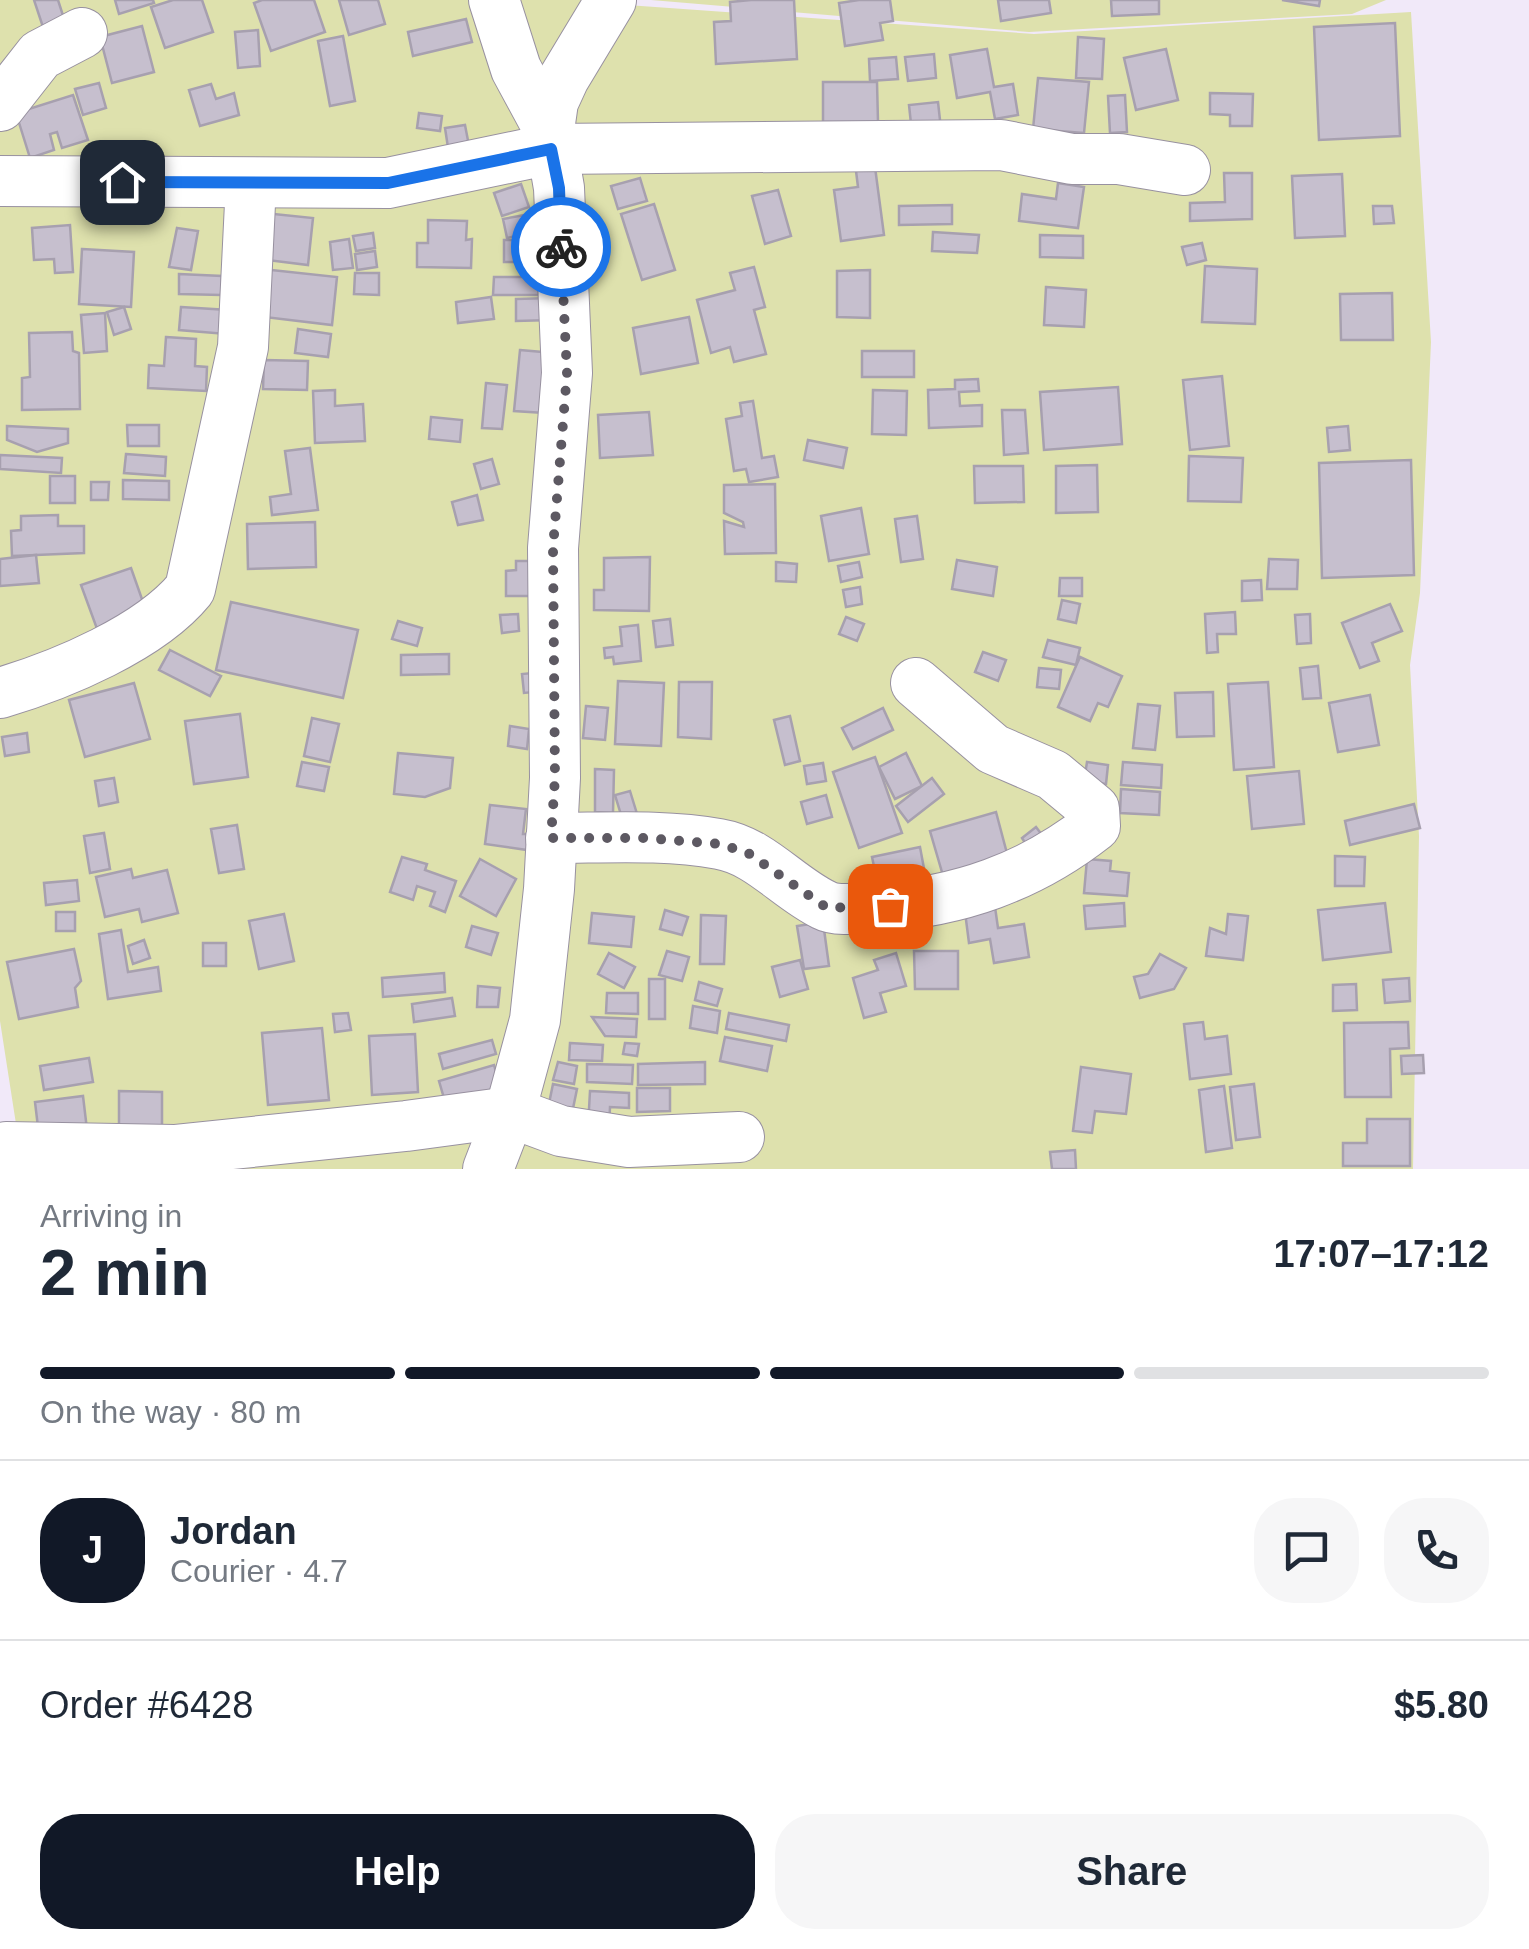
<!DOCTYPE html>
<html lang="en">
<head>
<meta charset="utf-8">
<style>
	body { margin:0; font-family:Arial,sans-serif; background:#f6f6f7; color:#1f2937; height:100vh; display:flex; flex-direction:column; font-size:38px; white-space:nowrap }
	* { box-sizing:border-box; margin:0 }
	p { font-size:32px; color:#747a83 }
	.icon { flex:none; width:55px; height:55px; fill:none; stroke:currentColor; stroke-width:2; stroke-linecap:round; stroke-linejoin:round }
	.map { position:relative; height:1169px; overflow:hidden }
	.drawer { display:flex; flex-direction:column; background:#fff; flex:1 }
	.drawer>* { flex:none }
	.pin { position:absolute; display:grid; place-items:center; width:85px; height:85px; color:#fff; margin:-42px; border-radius:20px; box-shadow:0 5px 15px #0006 }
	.courier { position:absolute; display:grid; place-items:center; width:100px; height:100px; margin:-50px; border:8px solid #1a73e8; border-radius:50%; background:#fff; color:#222; box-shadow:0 2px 12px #0007 }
	.head em { font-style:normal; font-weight:600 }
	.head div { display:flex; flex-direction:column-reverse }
	.head { display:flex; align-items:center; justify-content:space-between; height:170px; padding:0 40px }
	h1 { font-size:65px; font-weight:600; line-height:75px }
	.bar { display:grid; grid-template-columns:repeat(4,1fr); gap:15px 10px; align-content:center; height:120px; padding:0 40px }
	.bar i { height:12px; border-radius:8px; background:#e0e1e3 }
	.bar .on { background:#111827 }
	.bar p { grid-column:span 4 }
	.line { display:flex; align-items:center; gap:25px; padding:0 40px; border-top:2px solid #e0e1e3 }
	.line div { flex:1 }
	.round { display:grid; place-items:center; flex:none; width:105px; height:105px; border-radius:40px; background:#f6f6f7 }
	.primary-button { display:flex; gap:20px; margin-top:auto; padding:20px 40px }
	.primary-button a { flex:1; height:115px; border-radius:40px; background:#111827; color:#fff; font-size:40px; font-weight:600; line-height:115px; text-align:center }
	.primary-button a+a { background:#f6f6f7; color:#1f2937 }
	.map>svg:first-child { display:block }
</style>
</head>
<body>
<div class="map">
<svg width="1529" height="1169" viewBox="0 0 1529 1169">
	<rect width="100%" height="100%" fill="#f1e9f9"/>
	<g fill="#dee1ad">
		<polygon points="0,0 612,0 627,5 1034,34 1411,12 1431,342 1420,593 1410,665 1419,836 1413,1169 23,1169 0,1021"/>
		<polygon points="651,0 1386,0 1352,14 1029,32"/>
	</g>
	<g fill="#c6bfce" stroke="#a7a0af" stroke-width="2.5">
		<polygon points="34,0 58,0 68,31 47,39"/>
		<polygon points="115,0 153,0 154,3 119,14"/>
		<polygon points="173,0 202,0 213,32 165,48 151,7"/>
		<polygon points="262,0 314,0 325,32 271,51 254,3"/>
		<polygon points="339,0 378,0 385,24 349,35"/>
		<polygon points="751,0 794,0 797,59 716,64 714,22 731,21 730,2"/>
		<polygon points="859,0 890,0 893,21 880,23 883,40 845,46 839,3"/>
		<polygon points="998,0 1049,0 1051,13 1001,21"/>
		<polygon points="1111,0 1159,0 1159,14 1112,16"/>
		<polygon points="1282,0 1320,0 1319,6"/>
		<polygon points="466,19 472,42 413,56 408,32"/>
		<polygon points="1395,23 1400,136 1319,140 1314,27"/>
		<polygon points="142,26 154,72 112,83 100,37"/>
		<polygon points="258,30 260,66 238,68 235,32"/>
		<polygon points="343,36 355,101 330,106 318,41"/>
		<polygon points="1078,37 1104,39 1102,79 1076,78"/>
		<polygon points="987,49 994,87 1013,84 1018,115 995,119 990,92 957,98 950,55"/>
		<polygon points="1166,49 1178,100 1136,110 1124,58"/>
		<polygon points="934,54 936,78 908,81 905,57"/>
		<polygon points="896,57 898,79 870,81 869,59"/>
		<polygon points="1038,78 1089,82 1084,133 1033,129"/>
		<polygon points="823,82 877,82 878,122 823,122"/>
		<polygon points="99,83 106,108 83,115 75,89"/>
		<polygon points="211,84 216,99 234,93 239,115 200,126 189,90"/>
		<polygon points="1210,93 1253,94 1252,126 1230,126 1230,115 1210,114"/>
		<polygon points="73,95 88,140 62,148 57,132 50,134 54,150 30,158 16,113"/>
		<polygon points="1125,95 1127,132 1110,133 1108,96"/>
		<polygon points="938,102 941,129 912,133 909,105"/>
		<polygon points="419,113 442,116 440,131 417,128"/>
		<polygon points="465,125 470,151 449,154 445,128"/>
		<polygon points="873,152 884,235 841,241 834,190 858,187 854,155"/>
		<polygon points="1224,173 1252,173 1252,219 1190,221 1190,203 1225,202"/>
		<polygon points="1342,174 1345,236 1295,238 1292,176"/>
		<polygon points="640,178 647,201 618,209 611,186"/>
		<polygon points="1058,183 1084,187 1078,228 1019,221 1022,194 1056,199"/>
		<polygon points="521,184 529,207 502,216 494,193"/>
		<polygon points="778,190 791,236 765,244 752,196"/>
		<polygon points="654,204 675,270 642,280 621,214"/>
		<polygon points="952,205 952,224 899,225 899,206"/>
		<polygon points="1373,206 1392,206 1394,223 1374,224"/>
		<polygon points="541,212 544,230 507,238 503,219"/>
		<polygon points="264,213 313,218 308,265 259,259"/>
		<polygon points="428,220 467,221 466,240 472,239 471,268 417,267 417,243 428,243"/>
		<polygon points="70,225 73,272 55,273 54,259 34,260 32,228"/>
		<polygon points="177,228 198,231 191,270 169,267"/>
		<polygon points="933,232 979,235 977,253 932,251"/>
		<polygon points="373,233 375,248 356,251 353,236"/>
		<polygon points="1040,235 1083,236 1083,258 1040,257"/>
		<polygon points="349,239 353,268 333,270 330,242"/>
		<rect x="504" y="240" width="14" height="22"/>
		<polygon points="1202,243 1206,260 1187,265 1182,247"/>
		<polygon points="82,249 134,252 131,307 79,304"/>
		<polygon points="375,251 377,267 357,270 355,254"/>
		<polygon points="1205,266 1257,269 1255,324 1202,322"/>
		<polygon points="754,267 765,307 754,310 766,354 734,362 730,347 711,353 697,300 735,290 730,273"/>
		<polygon points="262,269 337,277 332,325 256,316"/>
		<polygon points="870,270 870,318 837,317 837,271"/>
		<polygon points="355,273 379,273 379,295 354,294"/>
		<polygon points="179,274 222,276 221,295 179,294"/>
		<polygon points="494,277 556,277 556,295 493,295"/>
		<polygon points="1046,287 1086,290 1084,327 1044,325"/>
		<polygon points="1392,293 1393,340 1341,340 1340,294"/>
		<polygon points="491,297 494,319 458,323 456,302"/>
		<polygon points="552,298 552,320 516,321 516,299"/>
		<polygon points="124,307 131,329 114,335 107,312"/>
		<polygon points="181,307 228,310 226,334 179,330"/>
		<polygon points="105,313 107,351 84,353 81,315"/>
		<polygon points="689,317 698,363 641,374 633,328"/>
		<polygon points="298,329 331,334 328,357 295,353"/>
		<polygon points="72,332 73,351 79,353 80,409 22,410 22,378 30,377 29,333"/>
		<polygon points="166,337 196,339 195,366 207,367 206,391 148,388 149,365 164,366"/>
		<polygon points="520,350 565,354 560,414 514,411"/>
		<rect x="862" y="351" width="52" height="26"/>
		<polygon points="264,360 308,361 307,390 263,389"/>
		<polygon points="1222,376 1229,446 1190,450 1183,380"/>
		<polygon points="978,379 979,391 959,392 960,406 982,405 982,426 929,428 928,390 955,389 955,380"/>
		<polygon points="486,383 507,385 502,429 482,428"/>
		<polygon points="1118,387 1122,444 1044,450 1040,392"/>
		<polygon points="335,390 335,406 363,404 365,441 315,443 313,391"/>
		<polygon points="873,390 907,391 906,435 872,434"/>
		<polygon points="753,401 762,458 774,456 778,477 749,482 746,469 734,471 726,419 742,416 740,403"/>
		<polygon points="1002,410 1025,410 1028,453 1004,455"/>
		<polygon points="649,412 653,455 600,458 598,415"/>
		<polygon points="431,417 462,420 460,442 429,439"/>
		<polygon points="127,425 159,425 159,446 128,446"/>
		<polygon points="7,426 68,429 68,443 37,452 7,440"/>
		<polygon points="1348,426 1350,450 1329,452 1327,428"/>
		<polygon points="808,440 847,448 843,468 804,460"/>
		<polygon points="310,448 318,510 272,515 270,497 291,494 285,451"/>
		<polygon points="126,454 166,457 165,476 124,473"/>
		<polygon points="0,455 62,458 61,473 0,469"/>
		<polygon points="1189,456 1243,458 1241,502 1188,501"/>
		<polygon points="492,459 499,484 481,489 474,464"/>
		<polygon points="1411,460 1414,575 1322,578 1319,463"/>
		<polygon points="1097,465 1098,512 1056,513 1056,466"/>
		<polygon points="974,466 1023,466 1024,502 975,503"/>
		<rect x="50" y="476" width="25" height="27"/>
		<polygon points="123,480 169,481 169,500 123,499"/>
		<polygon points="91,482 109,482 108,500 91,500"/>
		<polygon points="775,484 776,553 725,554 724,521 744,527 743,522 724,513 724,485"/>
		<polygon points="477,495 483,520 458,525 452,502"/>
		<polygon points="861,508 869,554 829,561 821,516"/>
		<polygon points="58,515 58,526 84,526 84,553 12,556 11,531 21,530 21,516"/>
		<polygon points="917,516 923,559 901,562 895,519"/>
		<polygon points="315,522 316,567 248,569 247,524"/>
		<polygon points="36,555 39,583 0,586 0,559"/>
		<polygon points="650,557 649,611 594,610 594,590 604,590 604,558"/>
		<polygon points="1269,559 1298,560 1297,589 1267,589"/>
		<polygon points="957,560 997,567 993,596 952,589"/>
		<polygon points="516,561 532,561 532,596 506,596 506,571 516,570"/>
		<polygon points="776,562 797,564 796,582 776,581"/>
		<polygon points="859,562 862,577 841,582 838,566"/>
		<polygon points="131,568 149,619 100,637 81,585"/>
		<polygon points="1060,578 1082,578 1082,596 1059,596"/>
		<polygon points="1261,580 1262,600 1242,601 1242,581"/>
		<polygon points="860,587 862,604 846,607 843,590"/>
		<polygon points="1062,600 1080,604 1076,623 1058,619"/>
		<polygon points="231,602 358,630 343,698 216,670"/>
		<polygon points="1390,604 1402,631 1372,643 1379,661 1360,668 1342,623"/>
		<polygon points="1235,612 1236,634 1217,634 1218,652 1207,653 1205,614"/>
		<polygon points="518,614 519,631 502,633 500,615"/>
		<polygon points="1310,614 1311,643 1297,644 1295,615"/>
		<polygon points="846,617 864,624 857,641 839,634"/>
		<polygon points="670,619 673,645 656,647 653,621"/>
		<polygon points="398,621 422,628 417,646 392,639"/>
		<polygon points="638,625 641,661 614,664 613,657 605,658 604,648 622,646 620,627"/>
		<polygon points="1048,640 1080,648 1076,665 1043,657"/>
		<polygon points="170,650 221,676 210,696 159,670"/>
		<polygon points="983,652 1006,660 998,681 975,672"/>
		<polygon points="449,654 449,674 401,675 401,655"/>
		<polygon points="1080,657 1122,676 1108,707 1098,703 1090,721 1058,707"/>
		<polygon points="1318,666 1321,698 1303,699 1300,668"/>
		<polygon points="1039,668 1061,670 1059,689 1037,687"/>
		<polygon points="542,672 544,691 524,693 522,674"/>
		<polygon points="618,681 664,683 661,746 615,744"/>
		<polygon points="679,682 712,682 711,739 678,737"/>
		<polygon points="1268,682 1274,767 1234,770 1228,684"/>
		<polygon points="134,683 150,739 85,757 69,700"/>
		<polygon points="1213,692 1214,736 1177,737 1175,693"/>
		<polygon points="1370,695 1379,745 1338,752 1329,703"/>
		<polygon points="1138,704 1160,706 1155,750 1133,748"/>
		<polygon points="586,706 608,708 605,740 583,738"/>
		<polygon points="883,708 893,730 853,749 842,728"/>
		<polygon points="240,714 248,777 194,784 185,721"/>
		<polygon points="790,716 800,761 785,765 774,720"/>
		<polygon points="312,718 339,724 330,762 304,756"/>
		<polygon points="510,726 529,729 527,749 508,746"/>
		<polygon points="27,733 29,752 5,756 2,737"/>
		<polygon points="398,753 453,758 450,788 425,797 394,794"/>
		<polygon points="906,753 922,786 895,799 879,767"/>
		<polygon points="875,757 902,833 859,848 833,772"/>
		<polygon points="302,762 329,767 324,791 297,786"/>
		<polygon points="1087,762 1108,765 1106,784 1084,781"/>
		<polygon points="1123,762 1162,765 1161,788 1121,785"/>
		<polygon points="823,763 826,781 807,784 804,766"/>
		<polygon points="595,769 614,770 613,813 595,812"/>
		<polygon points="1299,771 1304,824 1252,829 1247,776"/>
		<polygon points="114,778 118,802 99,806 95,781"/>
		<polygon points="932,778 944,794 908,822 896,806"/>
		<polygon points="1121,789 1160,792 1159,815 1120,813"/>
		<polygon points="630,791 641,827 626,831 615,795"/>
		<polygon points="826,795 832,817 807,824 801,802"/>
		<polygon points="1414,804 1420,828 1350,845 1345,821"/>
		<polygon points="490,805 526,809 523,834 529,834 527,850 485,844"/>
		<polygon points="996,812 1009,861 944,879 930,831"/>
		<polygon points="237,825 244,869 219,873 211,829"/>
		<polygon points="1036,827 1048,843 1032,854 1022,838"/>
		<polygon points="104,833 110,869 90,873 84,836"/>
		<polygon points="920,847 928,890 881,899 872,857"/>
		<polygon points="1335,856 1365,857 1364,886 1335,886"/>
		<polygon points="402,857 427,864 425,870 456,881 445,912 430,906 435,892 417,886 413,900 390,892"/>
		<polygon points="480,859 516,879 496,916 460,896"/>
		<polygon points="1087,859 1111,861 1110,871 1129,873 1127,896 1084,893"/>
		<polygon points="131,869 133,878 167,870 178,913 142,922 139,909 105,917 96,877"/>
		<polygon points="77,880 79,901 46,905 44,883"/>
		<polygon points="1124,903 1125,926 1086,929 1084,906"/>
		<polygon points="1385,903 1391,952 1323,960 1318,910"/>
		<polygon points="995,907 998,928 1024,924 1029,957 994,963 990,939 969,943 965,912"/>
		<polygon points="665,910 688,917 682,935 660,929"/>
		<rect x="56" y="912" width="19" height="19"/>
		<polygon points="592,913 634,917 631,947 589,943"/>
		<polygon points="284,914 294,961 259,969 249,921"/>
		<polygon points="1228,914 1248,916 1243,960 1206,956 1210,928 1226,934"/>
		<polygon points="701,915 726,916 724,964 700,964"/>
		<polygon points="823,922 829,966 804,969 797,926"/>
		<polygon points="472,926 498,933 491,955 466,947"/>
		<polygon points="121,930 128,972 158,967 161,991 108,999 99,934"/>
		<polygon points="144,940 150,958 133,964 128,946"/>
		<rect x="203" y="943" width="23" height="23"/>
		<polygon points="74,949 81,981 75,988 78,1007 19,1019 7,962"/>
		<polygon points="667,951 689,957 682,981 659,975"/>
		<polygon points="914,951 958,951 958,989 915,989"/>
		<polygon points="609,953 635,967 624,988 598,974"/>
		<polygon points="896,953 906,986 880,993 886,1012 864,1018 853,978 878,970 874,960"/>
		<polygon points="1160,954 1186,968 1174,989 1140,998 1134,977 1148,974"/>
		<polygon points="800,960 808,989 780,997 772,967"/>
		<polygon points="444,973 445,992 383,997 382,978"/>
		<polygon points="1409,978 1410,1001 1385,1003 1383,980"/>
		<rect x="649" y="979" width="16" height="40"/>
		<polygon points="699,982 722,989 717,1006 695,1000"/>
		<polygon points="1356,984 1357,1010 1333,1011 1333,985"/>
		<polygon points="478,986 500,988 498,1007 477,1007"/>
		<polygon points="607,993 638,993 638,1014 606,1013"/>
		<polygon points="452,998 455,1016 414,1022 412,1004"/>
		<polygon points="693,1006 720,1011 717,1033 690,1028"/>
		<polygon points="348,1013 351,1030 335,1032 333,1014"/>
		<polygon points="729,1013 789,1025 786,1041 726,1029"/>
		<polygon points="592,1017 637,1019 636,1037 605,1036"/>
		<polygon points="1203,1022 1205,1039 1227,1036 1231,1074 1190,1079 1184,1024"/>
		<polygon points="1408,1022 1409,1048 1390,1049 1391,1097 1345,1097 1344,1023"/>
		<polygon points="322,1028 329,1100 268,1105 262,1033"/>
		<polygon points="415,1034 418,1092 372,1095 369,1036"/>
		<polygon points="725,1037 772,1046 767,1071 720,1061"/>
		<polygon points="492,1040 496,1054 443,1069 439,1054"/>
		<polygon points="570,1043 603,1045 602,1061 569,1060"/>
		<polygon points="625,1043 639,1044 637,1056 623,1054"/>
		<polygon points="1423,1055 1424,1073 1402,1074 1401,1056"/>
		<polygon points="89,1058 93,1082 44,1090 40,1066"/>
		<polygon points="558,1062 577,1066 574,1084 553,1080"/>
		<polygon points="705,1062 705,1084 638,1085 638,1064"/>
		<polygon points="587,1064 633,1065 632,1084 587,1082"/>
		<polygon points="494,1065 501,1090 446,1105 439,1081"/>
		<polygon points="1081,1067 1131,1074 1126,1114 1095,1111 1092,1133 1073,1131"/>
		<polygon points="553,1084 577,1089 569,1128 545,1123"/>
		<polygon points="1254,1084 1260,1137 1236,1140 1230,1087"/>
		<polygon points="1224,1086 1232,1148 1206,1152 1199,1090"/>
		<polygon points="637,1088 670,1088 670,1111 637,1112"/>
		<polygon points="119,1091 162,1092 162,1134 119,1134"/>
		<polygon points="590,1091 629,1093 629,1108 610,1107 609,1128 588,1127"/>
		<polygon points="83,1096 88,1138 40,1144 35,1102"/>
		<polygon points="1367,1119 1410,1119 1410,1166 1343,1166 1343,1143 1367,1143"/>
		<polygon points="1075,1150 1076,1169 1052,1169 1050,1152"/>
	</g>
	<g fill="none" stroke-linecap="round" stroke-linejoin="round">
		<g stroke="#9891a0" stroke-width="52">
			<g id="minor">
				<polyline points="494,0 516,69 549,130"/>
				<polyline points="0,106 40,55 82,33"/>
				<polyline points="0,181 388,183 551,149 1001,145 1072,159 1119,159 1185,170"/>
				<path d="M0,693C61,675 150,638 190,589L243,347L251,183"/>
				<path d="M551,838C606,838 664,834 719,844C760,851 787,887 824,905C837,912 861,908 877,907C959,902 1030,877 1095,826L1094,809L1053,775L993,749L916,683"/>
				<polyline points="6,1147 174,1150 406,1126 510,1112 561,1131 629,1142 739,1137"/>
				<polyline points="488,1169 510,1112 535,1020 549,889 555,778 553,548 567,373 559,188 549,130 553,102 564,78 611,0"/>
			</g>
		</g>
		<use href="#minor" stroke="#fff" stroke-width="50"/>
	</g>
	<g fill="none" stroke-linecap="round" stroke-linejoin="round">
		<polyline stroke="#5d5962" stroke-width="10" stroke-dasharray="0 18" points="561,247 567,373 553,548 555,778 551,838 644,838 720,844 748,853 827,908 890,906"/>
		<polyline stroke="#1a73e8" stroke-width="12" points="122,182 388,183 551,149 559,188 561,247"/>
	</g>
</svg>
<div class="pin" style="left:890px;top:906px;background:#ea580c"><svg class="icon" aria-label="bag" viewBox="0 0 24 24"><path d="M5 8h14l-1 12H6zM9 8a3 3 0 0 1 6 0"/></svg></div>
<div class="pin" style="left:122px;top:182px;background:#1f2937"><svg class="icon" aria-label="home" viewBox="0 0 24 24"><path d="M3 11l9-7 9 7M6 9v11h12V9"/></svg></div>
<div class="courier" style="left:561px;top:247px"><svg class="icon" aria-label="bike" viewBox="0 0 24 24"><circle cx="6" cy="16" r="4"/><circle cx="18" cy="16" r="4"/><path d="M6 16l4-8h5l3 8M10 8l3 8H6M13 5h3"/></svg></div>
</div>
<section class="drawer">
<div class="head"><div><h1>2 min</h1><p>Arriving in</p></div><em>17:07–17:12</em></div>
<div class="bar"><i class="on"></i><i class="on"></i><i class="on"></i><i></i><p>On the way · 80 m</p></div>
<div class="line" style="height:180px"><b class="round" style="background:#111827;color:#fff">J</b><div><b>Jordan</b><p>Courier · 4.7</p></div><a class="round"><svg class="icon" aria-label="chat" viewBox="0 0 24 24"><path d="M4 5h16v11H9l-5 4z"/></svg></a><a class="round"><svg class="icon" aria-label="phone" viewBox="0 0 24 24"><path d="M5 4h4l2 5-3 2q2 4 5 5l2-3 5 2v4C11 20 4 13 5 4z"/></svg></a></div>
<div class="line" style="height:130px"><div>Order #6428</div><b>$5.80</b></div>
<div class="primary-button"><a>Help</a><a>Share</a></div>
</section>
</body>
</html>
